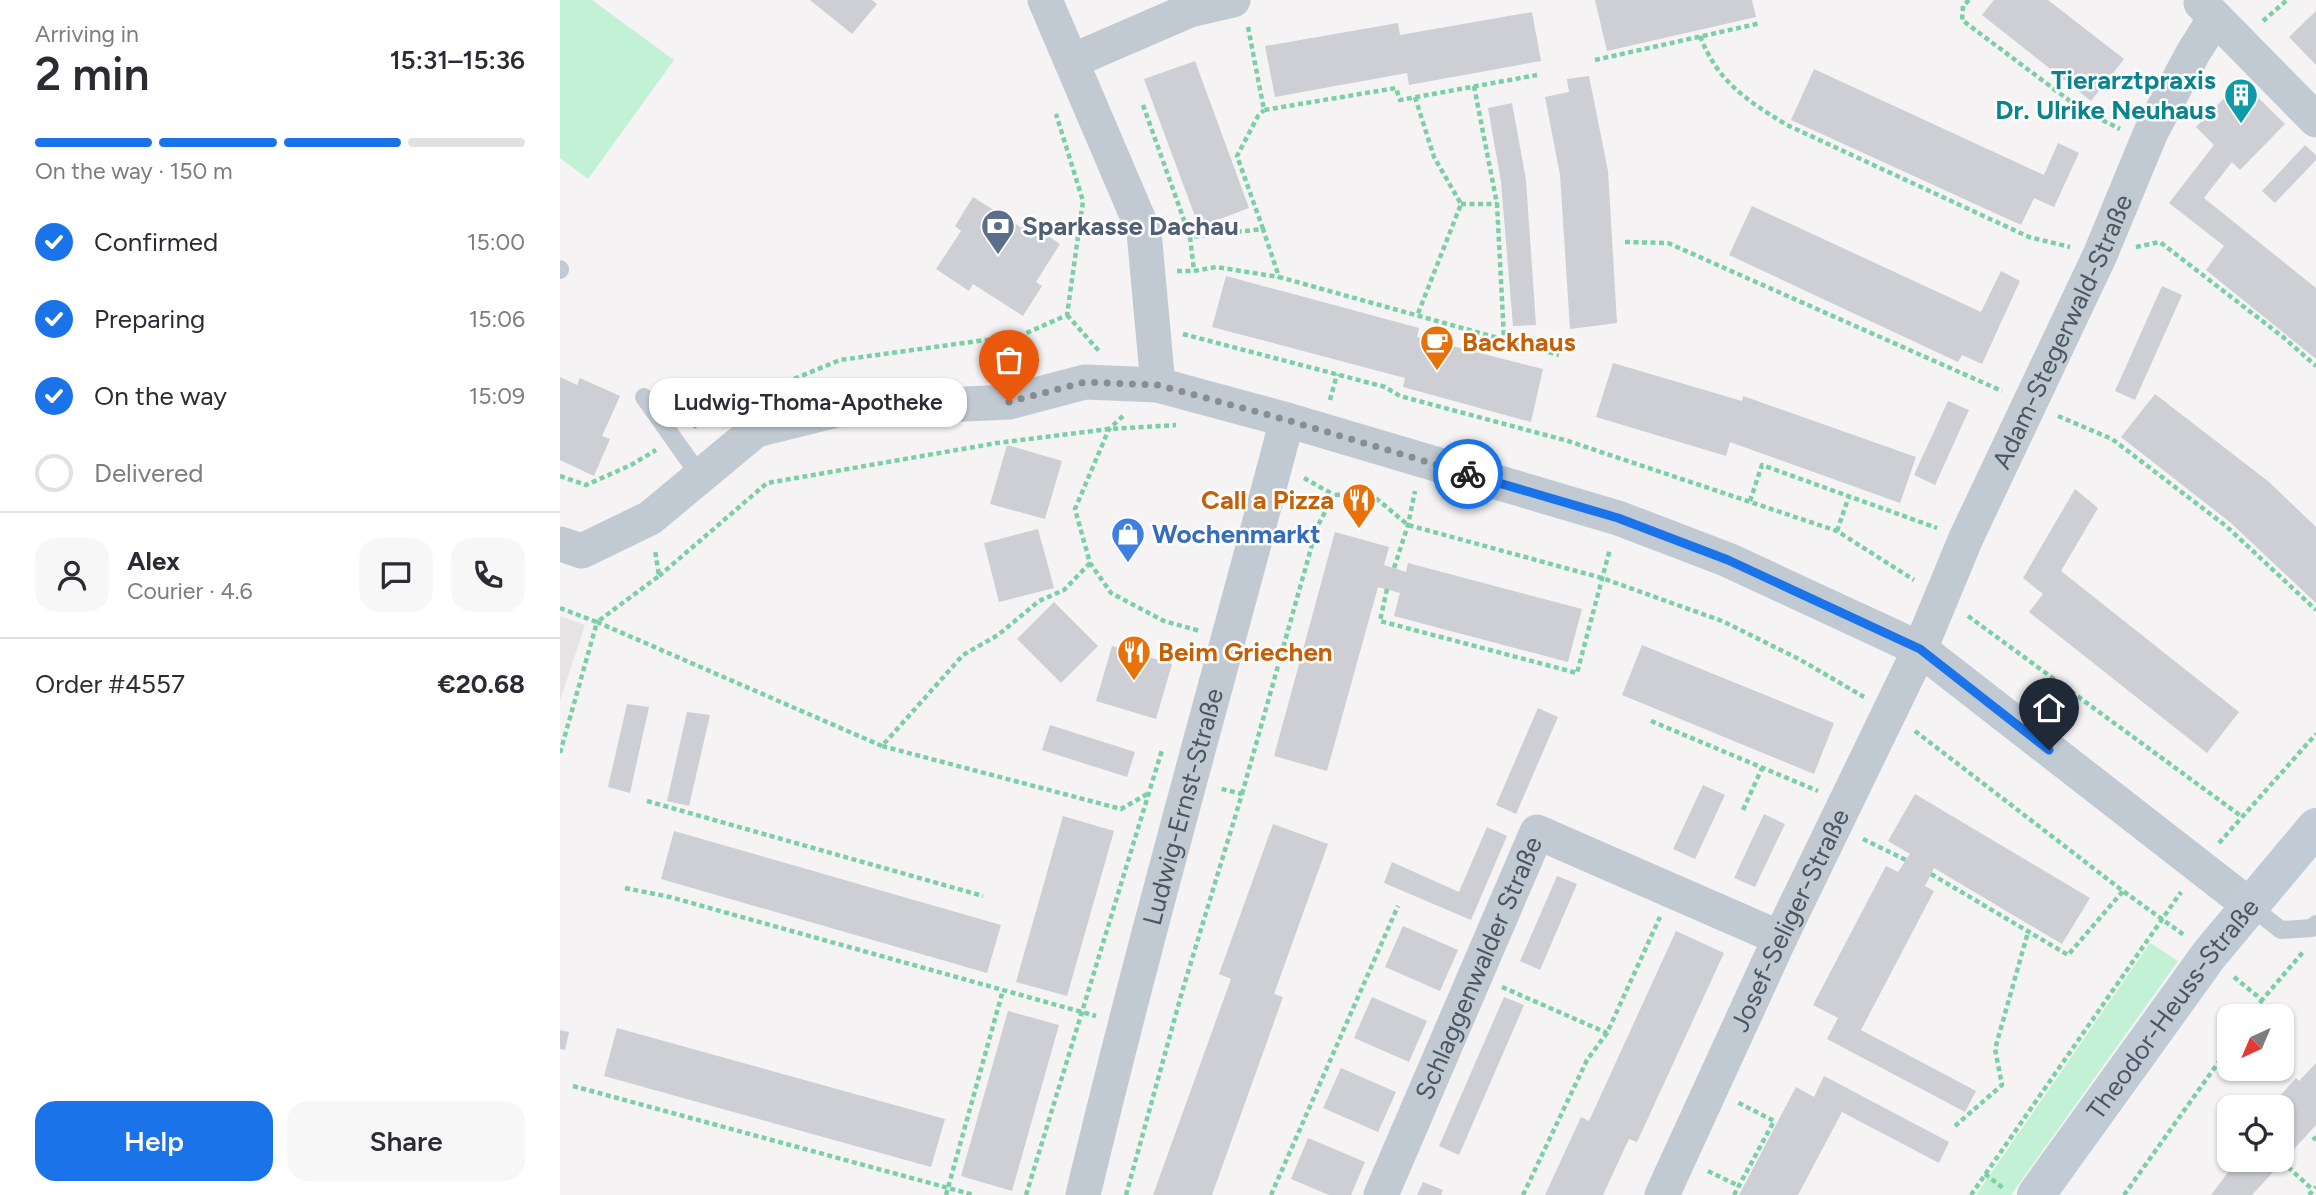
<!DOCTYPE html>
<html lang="en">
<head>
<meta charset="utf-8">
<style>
	body { margin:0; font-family:Figtree,sans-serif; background:#f7f7f7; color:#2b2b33; height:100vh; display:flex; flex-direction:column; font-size:26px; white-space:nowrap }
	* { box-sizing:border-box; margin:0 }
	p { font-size:23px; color:#7c7c81 }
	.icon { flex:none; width:38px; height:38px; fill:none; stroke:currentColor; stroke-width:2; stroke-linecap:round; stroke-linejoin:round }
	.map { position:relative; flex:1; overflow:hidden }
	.sheet { display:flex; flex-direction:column; background:#fff; width:560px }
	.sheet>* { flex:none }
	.needle { width:46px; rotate:224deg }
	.buttons { position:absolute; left:1657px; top:1004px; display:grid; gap:14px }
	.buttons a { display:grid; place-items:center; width:77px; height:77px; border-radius:14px; background:#fff; box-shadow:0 2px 5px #0004; font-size:35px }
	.pin { position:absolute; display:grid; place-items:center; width:60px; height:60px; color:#fff; margin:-72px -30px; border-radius:50% 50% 50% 0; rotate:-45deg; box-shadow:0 0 7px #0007 }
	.pin .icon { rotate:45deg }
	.courier { position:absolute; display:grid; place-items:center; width:70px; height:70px; margin:-35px; border:5px solid #1a73e8; border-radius:50%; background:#fff; color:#222; box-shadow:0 2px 9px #0007 }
	.bubble { position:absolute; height:49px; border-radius:21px; background:#fff; box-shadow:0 2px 5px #0004; font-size:23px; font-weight:600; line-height:49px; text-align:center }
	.head em { font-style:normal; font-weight:600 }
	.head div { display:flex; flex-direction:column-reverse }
	.head { display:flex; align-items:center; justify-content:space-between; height:119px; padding:0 35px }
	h1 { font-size:46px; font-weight:600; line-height:52px }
	.bar { display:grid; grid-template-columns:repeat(4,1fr); gap:10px 7px; align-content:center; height:84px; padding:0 35px }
	.bar i { height:9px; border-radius:5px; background:#e1e1e2 }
	.bar .current { background:#1a73e8 }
	.bar p { grid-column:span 4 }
	.line { display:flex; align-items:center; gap:18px; padding:0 35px; border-top:2px solid #e1e1e2 }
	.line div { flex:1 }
	.round { display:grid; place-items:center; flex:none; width:74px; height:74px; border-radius:21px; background:#f7f7f7 }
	ol { padding:0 35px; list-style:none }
	li { display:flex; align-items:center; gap:21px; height:77px }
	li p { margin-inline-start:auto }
	li .icon { padding:7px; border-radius:50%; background:#1a73e8; color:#fff; stroke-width:4 }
	li:last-child { color:#7c7c81 }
	li i { width:38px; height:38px; border:4px solid #e1e1e2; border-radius:50% }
	.action { display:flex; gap:14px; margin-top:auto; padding:14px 35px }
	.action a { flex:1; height:80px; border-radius:21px; background:#1a73e8; color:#fff; font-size:28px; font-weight:600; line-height:80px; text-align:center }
	.action a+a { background:#f7f7f7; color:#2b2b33 }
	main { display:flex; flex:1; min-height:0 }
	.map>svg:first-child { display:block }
</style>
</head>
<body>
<main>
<section class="sheet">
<div class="head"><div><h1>2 min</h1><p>Arriving in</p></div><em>15:31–15:36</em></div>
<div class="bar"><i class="current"></i><i class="current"></i><i class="current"></i><i></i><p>On the way · 150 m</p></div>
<ol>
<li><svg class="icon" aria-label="check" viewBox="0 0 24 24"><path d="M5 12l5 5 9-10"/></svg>Confirmed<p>15:00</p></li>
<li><svg class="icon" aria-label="check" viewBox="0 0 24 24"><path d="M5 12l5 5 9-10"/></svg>Preparing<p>15:06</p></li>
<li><svg class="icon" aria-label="check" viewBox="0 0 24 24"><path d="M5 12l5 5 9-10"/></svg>On the way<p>15:09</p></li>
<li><i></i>Delivered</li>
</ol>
<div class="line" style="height:126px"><a class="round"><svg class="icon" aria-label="person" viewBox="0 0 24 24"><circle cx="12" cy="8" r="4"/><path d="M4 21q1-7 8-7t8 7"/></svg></a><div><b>Alex</b><p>Courier · 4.6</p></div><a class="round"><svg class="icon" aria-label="chat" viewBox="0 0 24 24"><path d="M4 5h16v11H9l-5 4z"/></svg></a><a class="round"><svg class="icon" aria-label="phone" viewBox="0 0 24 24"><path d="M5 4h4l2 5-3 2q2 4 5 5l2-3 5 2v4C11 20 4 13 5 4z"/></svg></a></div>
<div class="line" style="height:91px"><div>Order #4557</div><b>€20.68</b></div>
<div class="action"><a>Help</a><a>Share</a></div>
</section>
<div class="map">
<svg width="1756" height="1195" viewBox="0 0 1756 1195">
	<rect width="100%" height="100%" fill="#f5f3f3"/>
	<polygon fill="#e6e4e5" points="0,616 25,625 0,701"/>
	<g fill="#c3f1d5">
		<polygon points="0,0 32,0 114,60 28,179 0,158"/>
		<polygon points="1590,943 1618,961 1451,1195 1416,1195"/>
	</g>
	<g fill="#cdcfd5">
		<polygon points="250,0 312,0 317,4 292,34"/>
		<polygon points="1035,0 1192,0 1196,17 1047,51"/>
		<polygon points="1434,0 1488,0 1564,59 1531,101 1422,15"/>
		<polygon points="1756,11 1756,65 1729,37"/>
		<polygon points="972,12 981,61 849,85 847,73 715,97 705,46 838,23 840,35"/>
		<polygon points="635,61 689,208 639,227 584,79"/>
		<polygon points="1254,69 1484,175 1498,143 1519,153 1494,207 1474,198 1461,225 1231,120"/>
		<polygon points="1029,76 1048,171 1057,323 1010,329 1000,175 985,97 1009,92 1007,79"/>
		<polygon points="1681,81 1725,124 1680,170 1672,162 1644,198 1756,288 1756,359 1646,270 1664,246 1609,203 1654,145 1636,127"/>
		<polygon points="952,103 966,180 976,325 953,326 941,182 928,108"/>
		<polygon points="1745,145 1756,155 1756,160 1715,203 1702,191"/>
		<polygon points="413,197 462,228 466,221 500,244 476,282 482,286 463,316 413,284 409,291 376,269 401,231 395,226"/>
		<polygon points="1192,206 1421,312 1441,271 1460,281 1422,364 1402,355 1398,362 1169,255"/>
		<polygon points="666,276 859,328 857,337 983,369 971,422 843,387 845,378 652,327"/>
		<polygon points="1602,286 1622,295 1575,400 1555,391"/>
		<polygon points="1053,363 1182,401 1183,396 1356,457 1340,503 1170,442 1166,456 1036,417"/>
		<polygon points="0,377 17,385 20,378 60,396 42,436 50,439 34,476 0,460"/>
		<polygon points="1595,394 1709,482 1756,527 1756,603 1671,523 1561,437"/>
		<polygon points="1388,401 1409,410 1375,485 1354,475"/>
		<polygon points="447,445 502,461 485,519 430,504"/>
		<polygon points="1515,489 1538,508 1501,571 1679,712 1647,753 1469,612 1483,594 1463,578"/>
		<polygon points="478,529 494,588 439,602 424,543"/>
		<polygon points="775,532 829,547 824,565 846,572 848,563 1022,609 1008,662 834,616 840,593 818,587 767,771 714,756"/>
		<polygon points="494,602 538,646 501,683 457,639"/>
		<polygon points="1082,645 1274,723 1254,774 1062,695"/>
		<polygon points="552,646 612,664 596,719 536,701"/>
		<polygon points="67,704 89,707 70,793 48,787"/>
		<polygon points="978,708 998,717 956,814 936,805"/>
		<polygon points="127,712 150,715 129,806 107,801"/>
		<polygon points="490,725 575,752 567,777 482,750"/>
		<polygon points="1143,785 1165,795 1135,859 1113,849"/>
		<polygon points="1355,794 1530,898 1502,944 1374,868 1365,886 1374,891 1301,1030 1416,1091 1405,1112 1267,1039 1278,1018 1253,1005 1326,866 1338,872 1350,854 1328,841"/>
		<polygon points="1204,814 1225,824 1195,887 1174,878"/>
		<polygon points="503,816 554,831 507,996 456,982"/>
		<polygon points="713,824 768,844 714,994 723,997 652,1195 593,1195 671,979 659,974"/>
		<polygon points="927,827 947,836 911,920 824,883 832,862 899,892"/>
		<polygon points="114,831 441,925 427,973 101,879"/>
		<polygon points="997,876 1017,884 980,970 960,961"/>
		<polygon points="843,926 898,950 880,991 825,967"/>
		<polygon points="1116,931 1164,953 1077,1142 1069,1139 1043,1195 985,1195 1021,1117 1029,1121"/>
		<polygon points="812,997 867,1021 849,1062 794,1038"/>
		<polygon points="944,997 964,1005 899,1155 879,1146"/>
		<polygon points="448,1011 499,1025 452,1191 401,1176"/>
		<polygon points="57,1028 385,1119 371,1167 44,1076"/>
		<polygon points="0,1030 9,1032 5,1050 0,1049"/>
		<polygon points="1756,1063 1756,1125 1692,1195 1651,1195 1669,1171 1659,1162 1670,1151 1670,1160 1722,1160 1722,1108 1709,1108 1736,1078 1739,1081"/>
		<polygon points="781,1068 836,1092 818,1132 763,1108"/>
		<polygon points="1264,1076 1389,1142 1379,1163 1282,1112 1238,1195 1179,1195 1236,1087 1254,1097"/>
		<polygon points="748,1138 805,1162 791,1195 769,1195 731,1179"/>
		<polygon points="863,1182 883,1190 881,1195 857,1195"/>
	</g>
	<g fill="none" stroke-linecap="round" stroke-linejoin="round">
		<g stroke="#7ad0a6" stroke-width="4.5" stroke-dasharray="5 3.5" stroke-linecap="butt">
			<polyline points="1409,0 1403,6 1402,20 1522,110 1560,129"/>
			<polyline points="1703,21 1727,0"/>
			<polyline points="688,27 704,110 836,88 840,100 977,75"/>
			<path d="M1140,36C1158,82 1186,100 1227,125L1469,237L1510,247"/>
			<polyline points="1035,60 1201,23"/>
			<polyline points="914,86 937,204 944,339"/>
			<polyline points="855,97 874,157 901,204 857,316"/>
			<polyline points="583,105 630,237 703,229 719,277 999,355"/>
			<polyline points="901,204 937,204"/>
			<polyline points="703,229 677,156 698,116 704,110"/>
			<polyline points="630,237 634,271"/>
			<polyline points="1065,242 1108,243 1442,391"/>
			<polyline points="1576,247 1600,242 1723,337 1756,366"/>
			<polyline points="617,271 634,271 656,267 719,277"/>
			<polyline points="507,315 539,351"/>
			<polyline points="623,334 825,387 840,396 1008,441 1277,531 1354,580"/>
			<polyline points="195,395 280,360 462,335 507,315 523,201 496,114"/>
			<polyline points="770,400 777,374"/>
			<polyline points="563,416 549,429 515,509 530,563 551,593 604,621 640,631"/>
			<polyline points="1498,416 1552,439 1666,526 1756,610"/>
			<polyline points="133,427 177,402"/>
			<polyline points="0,476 26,485 71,465 96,450"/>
			<polyline points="744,478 774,495"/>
			<polyline points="1190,501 1202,465 1377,528"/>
			<polyline points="1277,531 1289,496"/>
			<polyline points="530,563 504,590 479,601 438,635 403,655 322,746 561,809 589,793"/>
			<polyline points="834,568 848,525 855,491"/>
			<polyline points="99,576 207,483 437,443 549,429 616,425"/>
			<polyline points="827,589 820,621 1017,673 1050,549"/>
			<polyline points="0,608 37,622 99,576 95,550"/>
			<polyline points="1408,616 1681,816"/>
			<polyline points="1091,721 1258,791"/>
			<polyline points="1355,731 1563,891 1624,935"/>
			<polyline points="0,753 37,622 322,746"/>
			<polyline points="682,794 757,527 774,495 811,494 848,525 1042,578 1162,621 1239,659 1304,697"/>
			<polyline points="87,801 423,896"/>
			<polyline points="1183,810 1202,768"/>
			<polyline points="1303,839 1346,860"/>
			<polyline points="1659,843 1756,734"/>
			<polyline points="1371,874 1508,955 1563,891"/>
			<polyline points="65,888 110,897 536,1016"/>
			<polyline points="1674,977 1702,1000 1743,952"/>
			<polyline points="942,987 1047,1033"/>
			<polyline points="1690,1017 1702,1000"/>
			<polyline points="13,1086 414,1195"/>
			<polyline points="1395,1126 1442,1085 1435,1049 1468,932"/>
			<polyline points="1753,1137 1756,1140"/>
			<polyline points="1728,1167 1753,1190"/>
			<polyline points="1148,1171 1179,1186"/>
			<polyline points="1425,1174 1443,1188"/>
			<polyline points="386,1195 443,990"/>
			<polyline points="466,1195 602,750"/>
			<polyline points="566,1195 622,992 682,794 658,788"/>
			<polyline points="711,1195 838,906"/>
			<polyline points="963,1195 1027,1060 1047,1033 1100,917"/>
			<polyline points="1174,1195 1214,1121 1177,1102"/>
			<polyline points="1411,1195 1621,892"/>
			<polyline points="1564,1195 1670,1046"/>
			<polyline points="1749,1195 1756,1187"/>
		</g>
		<g stroke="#c1cad2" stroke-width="18">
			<polyline points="0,270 0,269"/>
			<polyline points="84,397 140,476"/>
			<polyline points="1689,905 1721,930 1752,928 1756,924"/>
		</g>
		<g stroke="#c1cad2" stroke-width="35">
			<polyline points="485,0 584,232 598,385"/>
			<polyline points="1641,3 1756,120"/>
			<polyline points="512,61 630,10 673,0"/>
			<polyline points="0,544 22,551 90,518 196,430 277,410 449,402 525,382 598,385 727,420 1058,518 1168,560 1360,649 1689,905"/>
			<path id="s1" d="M523,1195C585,935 659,678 727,420"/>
			<path id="s2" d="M821,1195L977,832L1220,938"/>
			<path id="s3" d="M1102,1195L1220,938L1360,649L1406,538L1540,255L1591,132L1633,53L1655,18"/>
		</g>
		<path stroke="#c1cbd6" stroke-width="38" id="s4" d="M1476,1195L1649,955L1756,827"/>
	</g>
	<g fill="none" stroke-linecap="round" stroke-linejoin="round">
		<polyline stroke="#868d94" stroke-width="7" stroke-dasharray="0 12.6" points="449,402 525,382 598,385 727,420 908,474"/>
		<polyline stroke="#1a73e8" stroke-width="9" points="908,474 1058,518 1168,560 1360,649 1489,750"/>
	</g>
	<defs>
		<g id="building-pin" transform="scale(1.75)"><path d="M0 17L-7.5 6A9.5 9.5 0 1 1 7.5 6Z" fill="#0f9aa8" stroke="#fff"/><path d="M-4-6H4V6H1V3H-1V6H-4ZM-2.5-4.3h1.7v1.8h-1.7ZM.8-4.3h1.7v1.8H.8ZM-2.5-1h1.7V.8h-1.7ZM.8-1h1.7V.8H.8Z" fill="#fff"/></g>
		<g id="bank-pin" transform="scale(1.75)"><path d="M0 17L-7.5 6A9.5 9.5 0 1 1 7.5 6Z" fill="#5c6f8a" stroke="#fff"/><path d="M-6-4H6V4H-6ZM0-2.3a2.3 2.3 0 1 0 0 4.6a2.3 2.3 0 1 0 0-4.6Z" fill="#fff"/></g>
		<g id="cafe-pin" transform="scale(1.75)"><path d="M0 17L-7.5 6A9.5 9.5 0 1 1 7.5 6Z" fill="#e8710a" stroke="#fff"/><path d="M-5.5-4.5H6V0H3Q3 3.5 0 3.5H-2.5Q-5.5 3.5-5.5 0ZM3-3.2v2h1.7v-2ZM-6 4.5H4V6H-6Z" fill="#fff"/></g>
		<g id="restaurant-pin" transform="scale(1.75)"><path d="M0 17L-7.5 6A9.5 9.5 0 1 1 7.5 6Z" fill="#e8710a" stroke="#fff"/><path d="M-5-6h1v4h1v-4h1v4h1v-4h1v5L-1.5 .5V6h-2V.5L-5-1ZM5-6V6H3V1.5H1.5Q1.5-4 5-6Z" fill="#fff"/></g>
		<g id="shop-pin" transform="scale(1.75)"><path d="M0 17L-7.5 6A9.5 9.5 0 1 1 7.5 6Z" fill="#3f7fe0" stroke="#fff"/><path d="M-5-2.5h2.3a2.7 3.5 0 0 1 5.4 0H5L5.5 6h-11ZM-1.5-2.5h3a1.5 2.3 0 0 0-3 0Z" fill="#fff"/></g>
	</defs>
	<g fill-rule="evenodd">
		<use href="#building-pin" x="1681" y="95"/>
		<use href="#bank-pin" x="438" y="226"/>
		<use href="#cafe-pin" x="877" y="342"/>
		<use href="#restaurant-pin" x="799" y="500"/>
		<use href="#shop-pin" x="568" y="534"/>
		<use href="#restaurant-pin" x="574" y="652"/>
	</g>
	<g text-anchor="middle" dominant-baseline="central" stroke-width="5" stroke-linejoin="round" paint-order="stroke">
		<g font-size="26" font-weight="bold" fill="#0d838f" stroke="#fff" text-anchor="end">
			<text x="1656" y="80">Tierarztpraxis<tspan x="1656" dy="30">Dr. Ulrike Neuhaus</tspan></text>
		</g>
		<g font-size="26" font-weight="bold" fill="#4e5e75" stroke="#fff" text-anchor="start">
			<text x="462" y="226">Sparkasse Dachau</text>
		</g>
		<g font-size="26" fill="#4a5661" stroke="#fff">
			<text stroke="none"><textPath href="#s3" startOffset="952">Adam-Stegerwald-Straße</textPath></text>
			<text stroke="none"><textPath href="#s1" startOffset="401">Ludwig-Ernst-Straße</textPath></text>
			<text stroke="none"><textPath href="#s3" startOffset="303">Josef-Seliger-Straße</textPath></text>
			<text stroke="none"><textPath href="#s2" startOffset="247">Schlaggenwalder Straße</textPath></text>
			<text stroke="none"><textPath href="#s4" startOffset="231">Theodor-Heuss-Straße</textPath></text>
		</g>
		<g font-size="26" font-weight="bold" fill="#c56008" stroke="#fff" text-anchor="start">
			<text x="902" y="342">Backhaus</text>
			<text x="774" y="500" text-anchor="end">Call a Pizza</text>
			<text x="598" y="652">Beim Griechen</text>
		</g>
		<g font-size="26" font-weight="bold" fill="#366cbe" stroke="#fff" text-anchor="start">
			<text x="592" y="534">Wochenmarkt</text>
		</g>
	</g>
</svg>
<div class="buttons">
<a><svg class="needle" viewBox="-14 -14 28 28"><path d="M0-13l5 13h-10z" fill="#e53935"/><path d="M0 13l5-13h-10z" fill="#7c7c81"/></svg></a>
<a><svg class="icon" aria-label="locate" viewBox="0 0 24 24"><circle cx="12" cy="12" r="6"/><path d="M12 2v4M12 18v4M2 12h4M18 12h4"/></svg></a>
</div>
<div class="pin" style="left:449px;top:402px;background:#ea580c"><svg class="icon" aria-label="bag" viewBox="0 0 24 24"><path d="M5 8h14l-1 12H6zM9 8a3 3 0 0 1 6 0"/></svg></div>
<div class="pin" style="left:1489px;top:750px;background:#1f2937"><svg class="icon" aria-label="home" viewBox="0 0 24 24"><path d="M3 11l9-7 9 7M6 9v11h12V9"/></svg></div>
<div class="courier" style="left:908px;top:474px"><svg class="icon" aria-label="bike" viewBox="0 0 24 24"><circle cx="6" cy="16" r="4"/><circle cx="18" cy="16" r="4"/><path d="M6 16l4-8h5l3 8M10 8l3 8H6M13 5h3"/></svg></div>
<div class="bubble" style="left:89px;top:378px;width:318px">Ludwig-Thoma-Apotheke</div>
</div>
</main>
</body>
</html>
